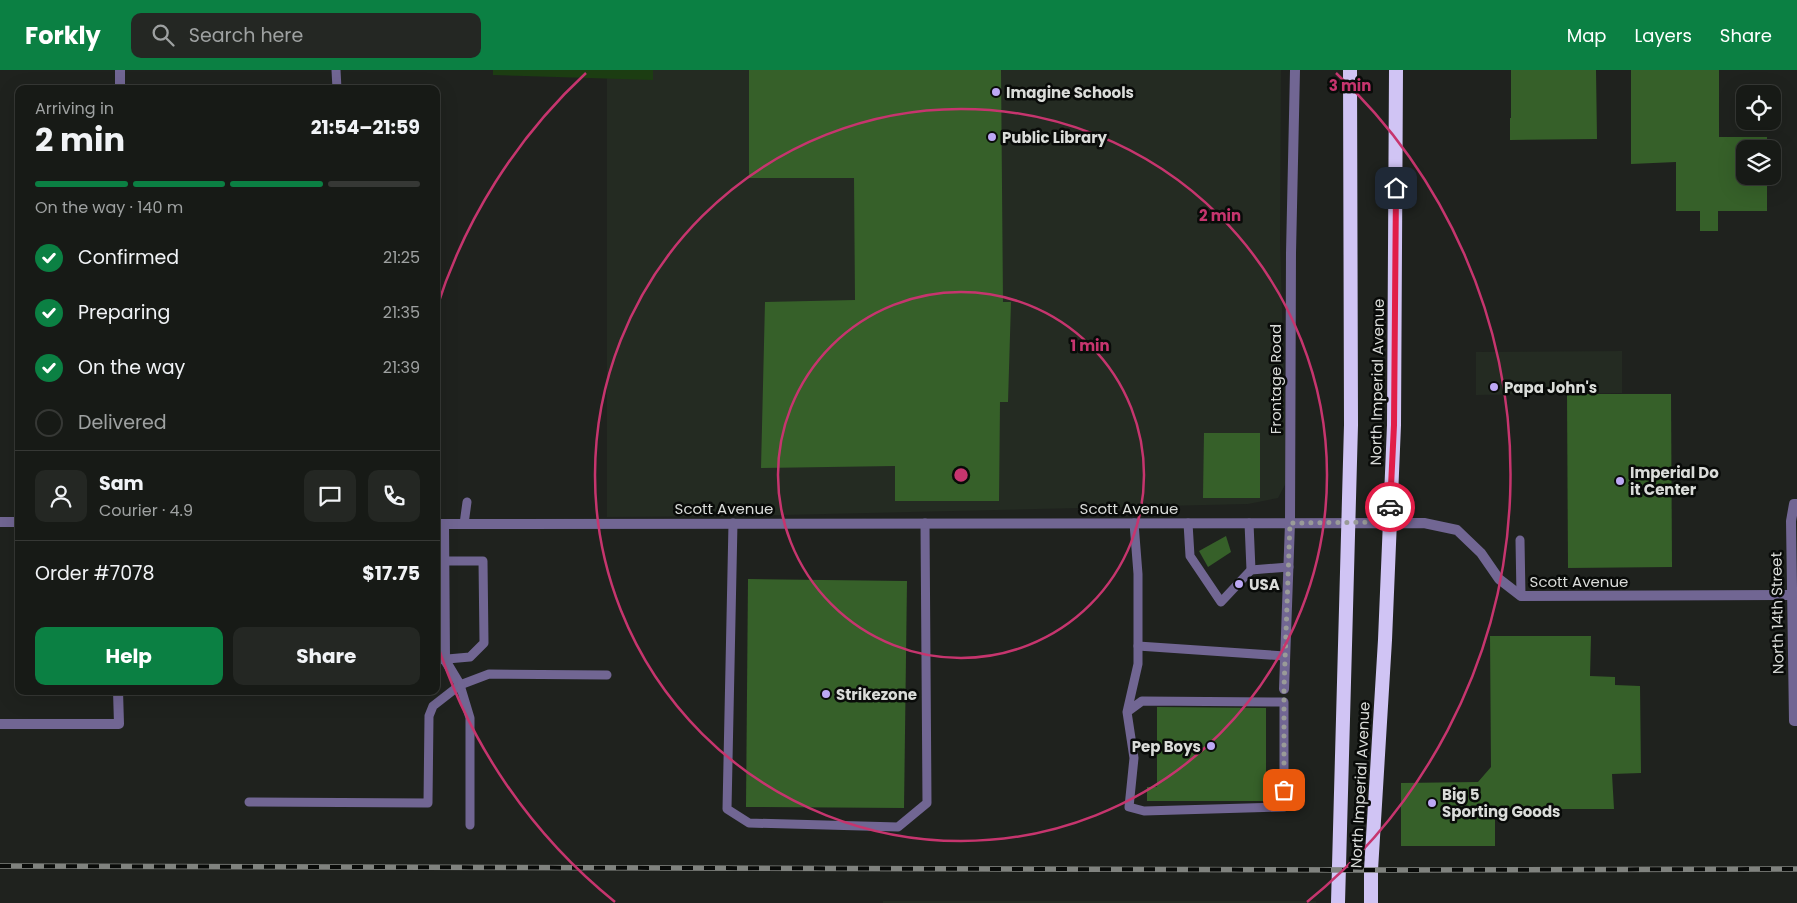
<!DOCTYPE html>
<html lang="en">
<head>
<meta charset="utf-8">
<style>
	body { margin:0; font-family:Poppins,sans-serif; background:#242723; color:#f1f3f6; height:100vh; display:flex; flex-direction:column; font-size:19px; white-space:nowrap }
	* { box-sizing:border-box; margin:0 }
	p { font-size:16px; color:#9ea1a1 }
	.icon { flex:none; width:28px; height:28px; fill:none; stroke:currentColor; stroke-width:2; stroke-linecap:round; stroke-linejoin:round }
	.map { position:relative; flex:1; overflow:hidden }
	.drawer { position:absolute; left:15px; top:15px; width:425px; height:610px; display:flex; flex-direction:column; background:#171a16; border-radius:10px; box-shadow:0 5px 20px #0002,0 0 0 1px #363835 }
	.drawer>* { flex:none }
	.controls { position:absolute; left:1736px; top:15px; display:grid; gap:10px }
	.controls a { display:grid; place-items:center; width:45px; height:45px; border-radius:10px; background:#171a16; box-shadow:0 5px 20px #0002,0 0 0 1px #363835; font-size:25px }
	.pin { position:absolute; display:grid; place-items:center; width:42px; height:42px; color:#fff; margin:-21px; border-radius:10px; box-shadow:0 2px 8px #0006 }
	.courier { position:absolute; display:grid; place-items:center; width:50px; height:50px; margin:-25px; border:4px solid #e11d48; border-radius:50%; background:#fff; color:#222; box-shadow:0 1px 6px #0007 }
	.summary em { font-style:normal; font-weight:700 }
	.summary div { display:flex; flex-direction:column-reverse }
	.summary { display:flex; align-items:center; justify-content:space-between; height:85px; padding:0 20px }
	h1 { font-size:32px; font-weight:700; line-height:38px }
	.bar { display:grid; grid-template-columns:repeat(4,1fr); gap:8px 5px; align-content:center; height:60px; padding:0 20px }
	.bar i { height:6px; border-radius:4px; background:#363835 }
	.bar .selected { background:#0b8043 }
	.bar p { grid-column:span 4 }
	.line { display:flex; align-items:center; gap:12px; padding:0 20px; border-top:1px solid #363835 }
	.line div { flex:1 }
	.round { display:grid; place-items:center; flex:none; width:52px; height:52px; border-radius:10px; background:#242723 }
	ol { padding:0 20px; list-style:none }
	li { display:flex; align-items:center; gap:15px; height:55px }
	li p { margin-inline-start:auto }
	li .icon { padding:5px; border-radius:50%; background:#0b8043; color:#fff; stroke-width:4 }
	li:last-child { color:#9ea1a1 }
	li i { width:28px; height:28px; border:2px solid #363835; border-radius:50% }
	.cta { display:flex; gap:10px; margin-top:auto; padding:10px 20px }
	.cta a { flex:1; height:58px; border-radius:10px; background:#0b8043; color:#fff; font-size:20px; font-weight:700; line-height:58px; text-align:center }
	.cta a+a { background:#242723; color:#f1f3f6 }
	header { display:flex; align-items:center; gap:30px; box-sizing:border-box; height:70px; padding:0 25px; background:#0b8043; color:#fff }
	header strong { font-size:24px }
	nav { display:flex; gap:28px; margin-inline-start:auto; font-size:18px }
	.search { width:350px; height:45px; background:#242723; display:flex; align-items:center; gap:12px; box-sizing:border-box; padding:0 18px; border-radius:10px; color:#9ea1a1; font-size:19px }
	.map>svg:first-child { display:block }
</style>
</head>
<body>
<header>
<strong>Forkly</strong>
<div class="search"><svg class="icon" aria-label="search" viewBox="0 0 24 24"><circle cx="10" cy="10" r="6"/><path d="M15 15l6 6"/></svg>Search here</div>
<nav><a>Map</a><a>Layers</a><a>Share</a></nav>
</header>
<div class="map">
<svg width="1797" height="833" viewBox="0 0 1797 833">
	<rect width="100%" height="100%" fill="#1f221e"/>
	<g fill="#242b22">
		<polygon points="607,0 1281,0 1280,169 1287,411 1278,428 1248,434 745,446 607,447"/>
		<polygon points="1622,281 1622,323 1476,325 1476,282"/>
		<rect x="883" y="831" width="433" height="2"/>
	</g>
	<polygon fill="#1c3d12" points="493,0 653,0 653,10 493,5"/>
	<g fill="#366029">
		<polygon points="749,0 1001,0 1003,232 1011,232 1008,332 1000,332 999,431 895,431 895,396 761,398 765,232 855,230 854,108 749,108"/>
		<polygon points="1511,0 1596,0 1597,69 1510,70 1510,48 1511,48"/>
		<polygon points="1631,0 1719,0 1719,67 1767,67 1767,79 1745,79 1745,106 1767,106 1767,141 1718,141 1718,161 1700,161 1700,141 1676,141 1676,92 1631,94"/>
		<polygon points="1567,324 1671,324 1672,497 1568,498"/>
		<polygon points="1204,363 1260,363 1260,428 1203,428"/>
		<polygon points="1226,466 1231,482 1208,497 1199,481"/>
		<polygon points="748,509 907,511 904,738 746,737"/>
		<polygon points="1490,566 1591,566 1590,606 1615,607 1615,615 1640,616 1641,703 1612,704 1614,739 1495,739 1495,776 1401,776 1401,713 1478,712 1491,697"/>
		<polygon points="1157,637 1266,638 1266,731 1147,731 1147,717 1157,717"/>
	</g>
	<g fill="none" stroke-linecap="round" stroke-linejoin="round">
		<g stroke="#716693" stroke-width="9">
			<polyline points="336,0 337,19"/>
			<polyline points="733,453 727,739 749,753 898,757 927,733 925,453"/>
			<polyline points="1188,453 1190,486 1221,532 1251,500 1249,453"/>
			<polyline points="464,454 467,432"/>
			<polyline points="1520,470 1521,526"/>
			<polyline points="1251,500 1289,497"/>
			<polyline points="1138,576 1285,586"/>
			<polyline points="436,590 470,587 484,573 483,491 444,491"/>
			<polyline points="460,615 470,648 470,755"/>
			<polyline points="1127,642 1142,631 1284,632 1284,737 1144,741 1129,737 1134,688 1127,642 1138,594 1138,504 1134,453"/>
			<polyline points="249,732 428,733 429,646 433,636 460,615 489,604 607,605"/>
		</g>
		<g stroke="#716693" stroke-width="10">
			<polyline points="120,19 120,0"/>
			<polyline points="1797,434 1794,434 1791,451 1794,651 1797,651"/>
			<polyline points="0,452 19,452"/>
			<polyline points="436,454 1424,453 1457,460 1481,483 1499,509 1521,526 1792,525"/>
			<polyline points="444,454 445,590 460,615"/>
			<polyline points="1284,619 1290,453 1291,183 1295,0"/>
			<polyline points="0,654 119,654 118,621"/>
		</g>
		<g stroke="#d0c4f4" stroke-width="14">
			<polyline points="1338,833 1351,355 1350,0"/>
			<polyline points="1371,833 1371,800 1385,570 1394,355 1396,0"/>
		</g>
		<g stroke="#80837f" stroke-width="5.5">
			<polyline id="rail" points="0,796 1371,800 1797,799"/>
		</g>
		<use href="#rail" stroke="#090b09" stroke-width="4" stroke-dasharray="11" stroke-linecap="butt"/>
	</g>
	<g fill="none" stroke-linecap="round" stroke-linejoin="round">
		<polyline stroke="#999b98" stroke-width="5" stroke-dasharray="0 9" points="1284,720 1284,618 1290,453 1390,452 1390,437"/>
		<polyline stroke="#e11d48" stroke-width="6" points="1390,437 1394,355 1396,118"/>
	</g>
	<g fill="none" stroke="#c6356e" stroke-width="2.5">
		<circle cx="961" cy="405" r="183"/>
		<circle cx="961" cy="405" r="366"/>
		<path d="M615 832A550 550 0 0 1 436 570M436 240A550 550 0 0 1 586 3M1336 3A550 550 0 0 1 1307 832"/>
	</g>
	<g fill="#bda9f5" stroke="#090b09" stroke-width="2">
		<circle cx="996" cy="22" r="5"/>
		<circle cx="992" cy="67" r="5"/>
		<circle cx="1494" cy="317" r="5"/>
		<circle cx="1620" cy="411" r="5"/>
		<circle cx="1239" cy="514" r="5"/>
		<circle cx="826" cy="624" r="5"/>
		<circle cx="1211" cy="676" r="5"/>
		<circle cx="1432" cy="733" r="5"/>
	</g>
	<g text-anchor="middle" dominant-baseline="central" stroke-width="5" stroke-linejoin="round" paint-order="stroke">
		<g font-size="15" font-weight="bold" fill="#dadcd9" stroke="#090b09" text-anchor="start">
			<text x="1006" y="22">Imagine Schools</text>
			<text x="1002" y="67">Public Library</text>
			<text x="1504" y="317">Papa John's</text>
			<text x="1630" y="402">Imperial Do<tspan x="1630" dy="17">it Center</tspan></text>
			<text x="1249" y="514">USA</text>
			<text x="836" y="624">Strikezone</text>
			<text x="1201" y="676" text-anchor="end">Pep Boys</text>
			<text x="1442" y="724">Big 5<tspan x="1442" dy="17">Sporting Goods</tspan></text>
		</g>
		<g font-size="15" fill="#dadcd9" stroke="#090b09">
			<text transform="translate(1275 309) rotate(-90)">Frontage Road</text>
			<text transform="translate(1377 312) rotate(-89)">North Imperial Avenue</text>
			<text x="724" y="438">Scott Avenue</text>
			<text x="1129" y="438">Scott Avenue</text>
			<text x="1579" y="511">Scott Avenue</text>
			<text transform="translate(1777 543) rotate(-91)">North 14th Street</text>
			<text transform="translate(1360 715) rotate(-87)">North Imperial Avenue</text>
		</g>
	</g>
	<circle cx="961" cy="405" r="8" fill="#c6356e" stroke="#090b09" stroke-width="2.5"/>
	<g font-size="15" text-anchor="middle" font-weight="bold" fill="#c6356e" stroke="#090b09" stroke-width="5" stroke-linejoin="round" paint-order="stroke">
		<text x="1350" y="21">3 min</text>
		<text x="1220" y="151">2 min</text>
		<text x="1090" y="281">1 min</text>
	</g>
</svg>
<div class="controls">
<a><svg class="icon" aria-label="locate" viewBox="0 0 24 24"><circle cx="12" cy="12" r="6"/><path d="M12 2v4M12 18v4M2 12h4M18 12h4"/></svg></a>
<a><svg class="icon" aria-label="layers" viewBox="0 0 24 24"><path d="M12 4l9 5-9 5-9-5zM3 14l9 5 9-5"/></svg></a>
</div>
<div class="pin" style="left:1284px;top:720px;background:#ea580c"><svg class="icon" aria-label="bag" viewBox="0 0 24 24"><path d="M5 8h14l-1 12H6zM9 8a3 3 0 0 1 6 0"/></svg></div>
<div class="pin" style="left:1396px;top:118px;background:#1f2937"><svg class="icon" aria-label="home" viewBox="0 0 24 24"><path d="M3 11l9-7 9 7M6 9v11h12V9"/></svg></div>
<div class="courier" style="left:1390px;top:437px"><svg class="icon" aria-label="car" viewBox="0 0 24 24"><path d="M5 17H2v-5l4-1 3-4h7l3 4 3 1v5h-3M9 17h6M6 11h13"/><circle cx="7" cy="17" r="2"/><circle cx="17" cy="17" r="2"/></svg></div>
<section class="drawer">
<div class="summary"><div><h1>2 min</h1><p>Arriving in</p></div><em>21:54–21:59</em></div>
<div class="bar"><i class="selected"></i><i class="selected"></i><i class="selected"></i><i></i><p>On the way · 140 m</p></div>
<ol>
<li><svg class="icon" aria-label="check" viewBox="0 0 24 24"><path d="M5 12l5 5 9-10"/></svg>Confirmed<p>21:25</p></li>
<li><svg class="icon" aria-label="check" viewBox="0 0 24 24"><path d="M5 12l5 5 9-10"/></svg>Preparing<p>21:35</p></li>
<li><svg class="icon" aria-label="check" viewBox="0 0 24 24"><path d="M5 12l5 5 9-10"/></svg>On the way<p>21:39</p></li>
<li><i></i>Delivered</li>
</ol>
<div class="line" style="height:90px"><a class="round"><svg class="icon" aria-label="person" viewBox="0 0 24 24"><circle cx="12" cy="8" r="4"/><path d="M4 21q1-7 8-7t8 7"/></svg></a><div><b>Sam</b><p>Courier · 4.9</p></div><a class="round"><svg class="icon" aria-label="chat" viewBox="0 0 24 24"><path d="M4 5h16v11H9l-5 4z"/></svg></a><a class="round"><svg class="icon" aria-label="phone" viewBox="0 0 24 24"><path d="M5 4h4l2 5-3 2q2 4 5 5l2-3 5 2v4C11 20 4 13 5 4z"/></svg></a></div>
<div class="line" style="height:65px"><div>Order #7078</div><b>$17.75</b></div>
<div class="cta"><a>Help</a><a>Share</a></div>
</section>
</div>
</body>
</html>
